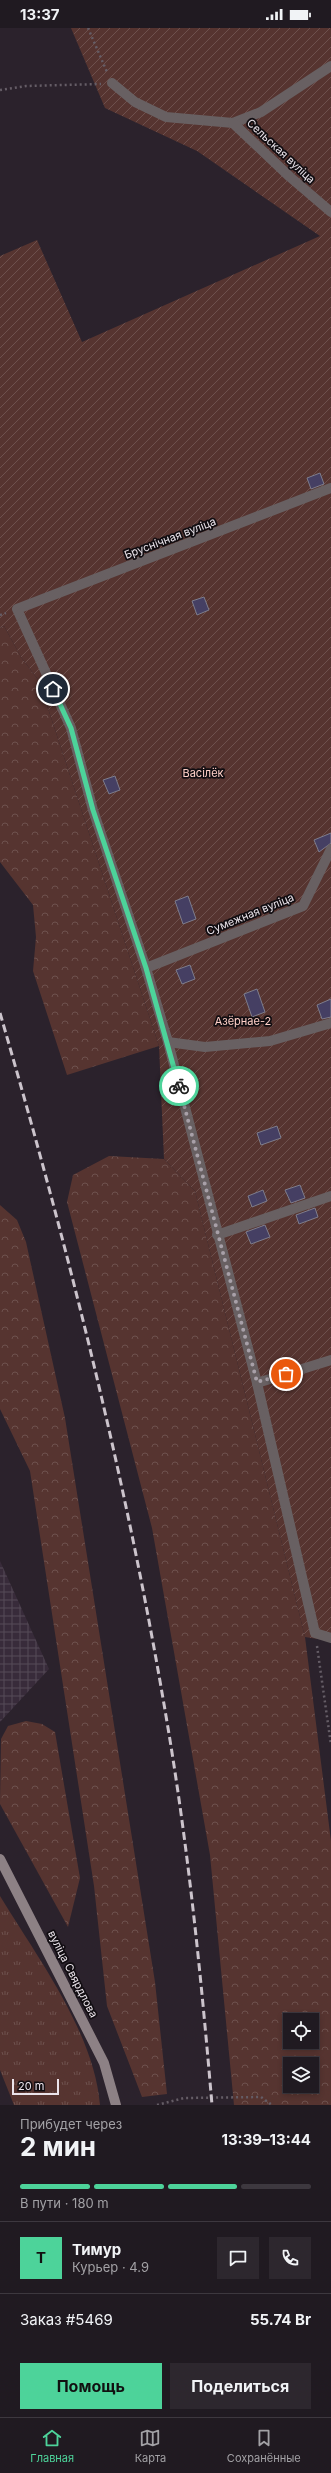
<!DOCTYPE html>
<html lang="ru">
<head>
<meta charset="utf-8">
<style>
	body { margin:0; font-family:Inter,sans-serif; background:#2d272e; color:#f1f3f6; height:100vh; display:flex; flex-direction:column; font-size:15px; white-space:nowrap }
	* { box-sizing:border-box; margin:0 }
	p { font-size:13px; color:#a2a1a5 }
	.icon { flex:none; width:22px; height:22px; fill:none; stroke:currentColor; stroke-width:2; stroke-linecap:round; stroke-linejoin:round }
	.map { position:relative; height:2077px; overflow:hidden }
	.details { display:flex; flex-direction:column; background:#201a21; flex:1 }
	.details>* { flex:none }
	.tools { position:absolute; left:283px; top:1985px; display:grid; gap:8px }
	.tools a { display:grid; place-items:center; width:36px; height:36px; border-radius:0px; background:#201a21; box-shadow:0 2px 6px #0003,0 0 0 1px #3d383f; font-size:20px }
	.scale { position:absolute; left:12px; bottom:10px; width:47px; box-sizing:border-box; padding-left:4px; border:2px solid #ebe4eb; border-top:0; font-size:11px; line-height:14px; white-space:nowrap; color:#ebe4eb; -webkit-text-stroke:3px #110d11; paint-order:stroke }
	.pin { position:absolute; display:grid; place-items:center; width:34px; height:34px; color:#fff; margin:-17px; border:2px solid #fff; border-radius:50%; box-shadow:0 1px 4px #0007 }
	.courier { position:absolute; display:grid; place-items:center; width:40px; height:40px; margin:-20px; border:3px solid #4dd39a; border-radius:50%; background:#fff; color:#222; box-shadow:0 1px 5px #0007 }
	.summary em { font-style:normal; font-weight:700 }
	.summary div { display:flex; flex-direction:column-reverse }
	.summary { display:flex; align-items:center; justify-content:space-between; height:68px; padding:0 20px }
	h1 { font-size:26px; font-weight:700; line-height:30px }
	.bar { display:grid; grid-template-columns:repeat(4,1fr); gap:6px 4px; align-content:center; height:48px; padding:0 20px }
	.bar i { height:5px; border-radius:3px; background:#3d383f }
	.bar .active { background:#4dd39a }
	.bar p { grid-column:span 4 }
	.line { display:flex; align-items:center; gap:10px; padding:0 20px; border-top:1px solid #3d383f }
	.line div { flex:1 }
	.round { display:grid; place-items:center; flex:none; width:42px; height:42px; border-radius:0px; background:#2d272e }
	.primary-button { display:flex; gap:8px; margin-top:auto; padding:8px 20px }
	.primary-button a { flex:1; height:46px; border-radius:0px; background:#4dd39a; color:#111; font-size:16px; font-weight:700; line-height:46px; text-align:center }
	.primary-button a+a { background:#2d272e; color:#f1f3f6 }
	.status { display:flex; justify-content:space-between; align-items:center; height:28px; padding:0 20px; background:#201a21; direction:ltr }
	.status svg { height:11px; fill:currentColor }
	.dock { display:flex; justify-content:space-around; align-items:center; height:56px; border-top:1px solid #3d383f; background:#201a21; font-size:11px; color:#a2a1a5 }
	.dock a { display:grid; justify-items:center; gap:2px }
	.dock .active { color:#4dd39a }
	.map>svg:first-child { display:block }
</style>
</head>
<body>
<div class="status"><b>13:37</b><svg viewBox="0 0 49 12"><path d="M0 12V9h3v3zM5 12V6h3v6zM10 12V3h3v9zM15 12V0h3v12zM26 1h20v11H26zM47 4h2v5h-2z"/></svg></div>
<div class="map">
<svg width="331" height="2077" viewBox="0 0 331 2077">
	<defs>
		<pattern id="industrial-grid" width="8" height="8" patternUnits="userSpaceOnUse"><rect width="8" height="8" fill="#382b3a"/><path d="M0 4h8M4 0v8" fill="none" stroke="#554a57"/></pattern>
		<pattern id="grass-tufts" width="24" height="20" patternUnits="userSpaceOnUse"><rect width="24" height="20" fill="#563430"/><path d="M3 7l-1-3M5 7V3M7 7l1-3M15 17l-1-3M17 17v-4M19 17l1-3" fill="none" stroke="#6e514e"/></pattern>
		<pattern id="forest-crowns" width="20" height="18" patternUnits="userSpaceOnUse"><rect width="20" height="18" fill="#563430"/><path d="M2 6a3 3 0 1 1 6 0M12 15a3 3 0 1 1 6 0" fill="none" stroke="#6e514e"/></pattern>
		<pattern id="garden-furrows" width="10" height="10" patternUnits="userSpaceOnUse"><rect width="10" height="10" fill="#563430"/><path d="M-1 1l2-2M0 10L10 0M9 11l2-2" fill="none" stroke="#6e514e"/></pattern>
	</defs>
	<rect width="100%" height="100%" fill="#2b222c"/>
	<polygon fill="url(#industrial-grid)" points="0,1533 49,1641 0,1694"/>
	<path fill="url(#grass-tufts)" d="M0,1868C37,1929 94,2004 100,2077H14L0,2042Z"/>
	<g fill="url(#forest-crowns)" fill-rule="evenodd">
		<polygon points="4,598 21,629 39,653 159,1018 67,1047 33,943 36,909 33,877 0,834 0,600"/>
		<path d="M109,1128L164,1131L195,1163L305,1609L331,1813V2077H234L210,1827L152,1500L67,1174L73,1147ZM290,1992H312V2014H290ZM290,2036H312V2058H290Z"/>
		<polygon points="0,1177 17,1192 26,1214 65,1390 155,1954 167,2066 142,2069 107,1978 94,1858 30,1443 0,1381"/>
		<polygon points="26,1693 42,1696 55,1704 80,1850 68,1899 0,1776 1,1711 8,1698"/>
	</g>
	<polygon fill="url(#garden-furrows)" points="71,0 331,0 331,1613 305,1609 195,1163 164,1131 159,1018 39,653 21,629 4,598 0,600 0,228 37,212 82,314 320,208 197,123 105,80"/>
	<g fill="#453f63" stroke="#7e7d8c">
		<polygon points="320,445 324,456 311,461 307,450"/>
		<polygon points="204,569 209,582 197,587 192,573"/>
		<polygon points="115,748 120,762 109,766 103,752"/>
		<polygon points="331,805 331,815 319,824 314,812"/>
		<polygon points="188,868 196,891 183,896 175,873"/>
		<polygon points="190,937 195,951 182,956 176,942"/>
		<polygon points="257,961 265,984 252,989 244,966"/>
		<polygon points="331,971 331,989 322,991 317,977"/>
		<polygon points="277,1098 281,1110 261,1117 257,1105"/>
		<polygon points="300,1157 305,1170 291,1175 285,1162"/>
		<polygon points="263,1162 267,1173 252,1179 248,1168"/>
		<polygon points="315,1180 318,1189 299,1196 296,1187"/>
		<polygon points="265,1197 270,1209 251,1216 246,1204"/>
	</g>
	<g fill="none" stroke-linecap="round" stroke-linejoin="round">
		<g stroke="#655d66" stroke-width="2.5" stroke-dasharray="2 3" stroke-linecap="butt">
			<polyline points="88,0 107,44"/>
			<polyline points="0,62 26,58 101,56"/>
			<polyline points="0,587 6,585"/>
			<polyline points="317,1618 331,1717"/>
			<polyline points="157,2077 184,2070 261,2069 272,2077"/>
		</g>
		<g stroke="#686062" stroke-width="10">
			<polyline points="112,55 135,74 166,89 233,95 261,84 331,38"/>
			<polyline points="233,95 290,149 331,184"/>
			<polyline points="331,460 17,581 71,700 93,782 146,940 168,1014 257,1355 315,1605 331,1610"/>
			<polyline points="146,940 303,878 331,821"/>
			<polyline points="168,1014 205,1019 270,1013 331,995"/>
			<polyline points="217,1207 331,1168"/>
			<polyline points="257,1355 331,1332"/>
		</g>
		<polyline stroke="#8d8185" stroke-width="10" points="0,1831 104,2035 116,2077"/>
		<path stroke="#ccc4cc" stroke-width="3" stroke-dasharray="8 4" stroke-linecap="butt" d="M0,985C67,1216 126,1450 166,1688C188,1817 201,1947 212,2077"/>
	</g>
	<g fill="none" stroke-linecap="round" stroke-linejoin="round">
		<polyline stroke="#a8a0a8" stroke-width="4" stroke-dasharray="0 7.2" points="179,1058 257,1354 286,1346"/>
		<polyline stroke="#4dd39a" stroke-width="5" points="53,661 71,700 93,782 146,940 179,1058"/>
	</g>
	<g text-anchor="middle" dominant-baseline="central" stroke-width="3.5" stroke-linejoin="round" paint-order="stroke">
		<g font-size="11" fill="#ebe4eb" stroke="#110d11">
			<text transform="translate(281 123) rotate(43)">Сельская вуліца</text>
			<text transform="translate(170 510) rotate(-21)">Бруснічная вуліца</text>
			<text transform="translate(250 886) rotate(-22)">Сумежная вуліца</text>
			<text transform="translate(73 1946) rotate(63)">вуліца Свярдлова</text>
		</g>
		<g font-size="11" fill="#ffd0c8" stroke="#110d11">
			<text x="203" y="745">Васілёк</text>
			<text x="243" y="993">Азёрнае-2</text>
		</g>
	</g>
</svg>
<div class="tools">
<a><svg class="icon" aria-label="locate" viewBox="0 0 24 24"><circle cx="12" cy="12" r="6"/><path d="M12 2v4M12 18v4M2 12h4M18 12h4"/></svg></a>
<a><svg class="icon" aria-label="layers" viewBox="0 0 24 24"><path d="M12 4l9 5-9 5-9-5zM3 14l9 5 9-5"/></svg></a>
</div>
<div class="scale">20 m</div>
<div class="pin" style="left:286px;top:1346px;background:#ea580c"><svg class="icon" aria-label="bag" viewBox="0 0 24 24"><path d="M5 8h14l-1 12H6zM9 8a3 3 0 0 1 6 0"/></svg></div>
<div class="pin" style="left:53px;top:661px;background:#1f2937"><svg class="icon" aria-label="home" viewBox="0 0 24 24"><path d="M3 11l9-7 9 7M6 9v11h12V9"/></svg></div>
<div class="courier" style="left:179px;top:1058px"><svg class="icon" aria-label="bike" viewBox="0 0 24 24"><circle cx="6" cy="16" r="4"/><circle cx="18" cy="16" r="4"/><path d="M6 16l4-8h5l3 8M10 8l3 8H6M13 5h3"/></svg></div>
</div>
<section class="details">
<div class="summary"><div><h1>2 мин</h1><p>Прибудет через</p></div><em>13:39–13:44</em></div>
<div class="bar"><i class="active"></i><i class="active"></i><i class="active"></i><i></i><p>В пути · 180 m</p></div>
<div class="line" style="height:72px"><b class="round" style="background:#4dd39a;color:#111">Т</b><div><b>Тимур</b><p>Курьер · 4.9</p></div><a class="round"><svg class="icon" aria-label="chat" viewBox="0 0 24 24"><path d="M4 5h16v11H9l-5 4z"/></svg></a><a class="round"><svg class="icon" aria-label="phone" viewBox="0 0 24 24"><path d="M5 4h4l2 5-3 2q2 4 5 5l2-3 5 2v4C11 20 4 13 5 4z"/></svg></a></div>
<div class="line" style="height:52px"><div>Заказ #5469</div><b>55.74 Br</b></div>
<div class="primary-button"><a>Помощь</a><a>Поделиться</a></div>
</section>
<nav class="dock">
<a class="active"><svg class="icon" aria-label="home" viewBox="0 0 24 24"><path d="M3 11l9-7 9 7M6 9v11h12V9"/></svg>Главная</a>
<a><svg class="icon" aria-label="map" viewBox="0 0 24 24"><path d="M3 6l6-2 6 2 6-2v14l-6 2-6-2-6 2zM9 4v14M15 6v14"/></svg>Карта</a>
<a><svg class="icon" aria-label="saved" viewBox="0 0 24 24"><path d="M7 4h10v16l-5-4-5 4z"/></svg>Сохранённые</a>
</nav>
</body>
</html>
